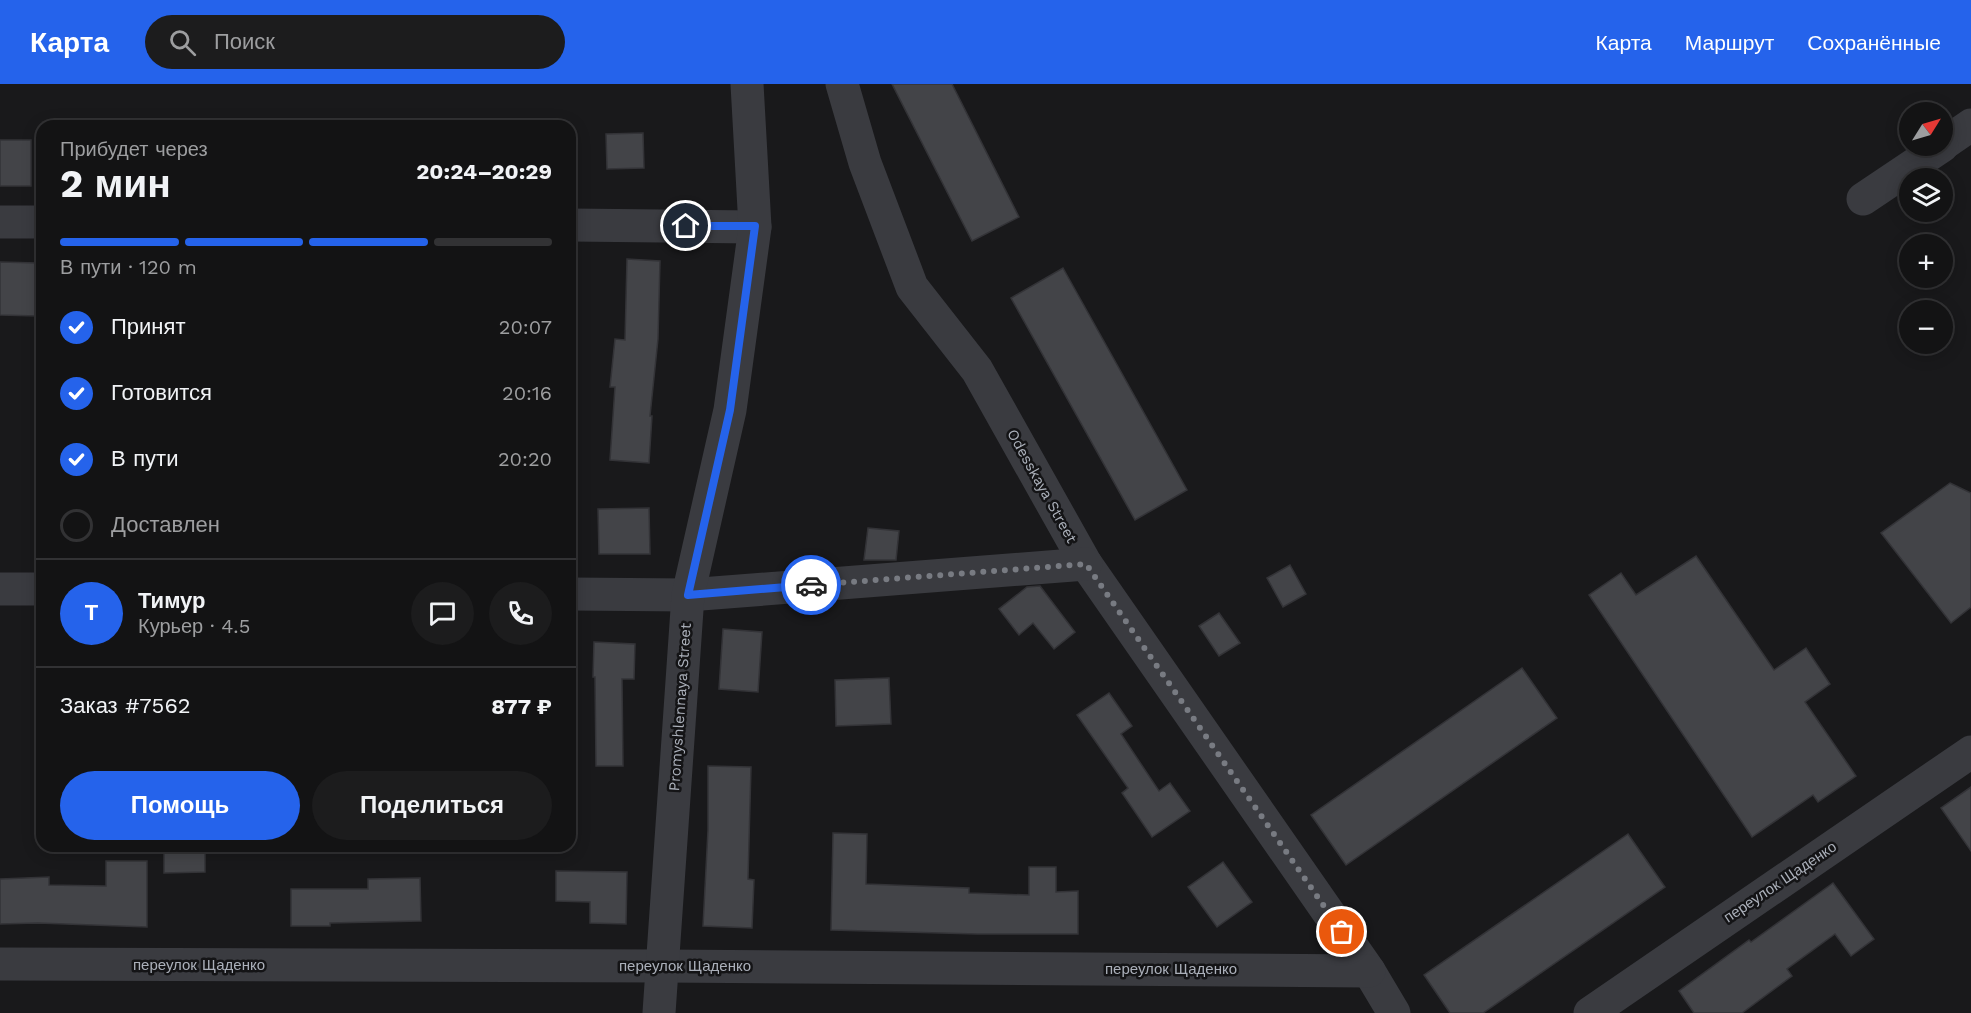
<!DOCTYPE html>
<html lang="ru">
<head>
<meta charset="utf-8">
<style>
	body { margin:0; font-family:"Work Sans",sans-serif; background:#1c1c1d; color:#f1f3f6; height:100vh; display:flex; flex-direction:column; font-size:22px; white-space:nowrap }
	* { box-sizing:border-box; margin:0 }
	p { font-size:20px; color:#9d9ea0 }
	.icon { flex:none; width:33px; height:33px; fill:none; stroke:currentColor; stroke-width:2; stroke-linecap:round; stroke-linejoin:round }
	.map { position:relative; flex:1; overflow:hidden }
	.details { position:absolute; left:36px; top:36px; width:540px; height:732px; display:flex; flex-direction:column; background:#131314; border-radius:18px; box-shadow:0 3px 15px #0003,0 0 0 2px #323234 }
	.details>* { flex:none }
	.needle { width:39px; rotate:53deg }
	.tools { position:absolute; left:1899px; top:18px; display:grid; gap:12px }
	.tools a { display:grid; place-items:center; width:54px; height:54px; border-radius:50%; background:#131314; box-shadow:0 3px 15px #0003,0 0 0 2px #323234; font-size:30px }
	.pin { position:absolute; display:grid; place-items:center; width:51px; height:51px; color:#fff; margin:-26px; border:3px solid #fff; border-radius:50%; box-shadow:0 2px 6px #0007 }
	.courier { position:absolute; display:grid; place-items:center; width:60px; height:60px; margin:-30px; border:4px solid #2563eb; border-radius:50%; background:#fff; color:#222; box-shadow:0 2px 8px #0007 }
	.headline em { font-style:normal; font-weight:700 }
	.headline div { display:flex; flex-direction:column-reverse }
	.headline { display:flex; align-items:center; justify-content:space-between; height:102px; padding:0 24px }
	h1 { font-size:39px; font-weight:700; line-height:45px }
	.bar { display:grid; grid-template-columns:repeat(4,1fr); gap:9px 6px; align-content:center; height:72px; padding:0 24px }
	.bar i { height:8px; border-radius:4px; background:#323234 }
	.bar .active { background:#2563eb }
	.bar p { grid-column:span 4 }
	.line { display:flex; align-items:center; gap:15px; padding:0 24px; border-top:2px solid #323234 }
	.line div { flex:1 }
	.round { display:grid; place-items:center; flex:none; width:63px; height:63px; border-radius:32px; background:#1c1c1d }
	ol { padding:0 24px; list-style:none }
	li { display:flex; align-items:center; gap:18px; height:66px }
	li p { margin-inline-start:auto }
	li .icon { padding:6px; border-radius:50%; background:#2563eb; color:#fff; stroke-width:4 }
	li:last-child { color:#9d9ea0 }
	li i { width:33px; height:33px; border:3px solid #323234; border-radius:50% }
	.action { display:flex; gap:12px; margin-top:auto; padding:12px 24px }
	.action a { flex:1; height:69px; border-radius:36px; background:#2563eb; color:#fff; font-size:24px; font-weight:700; line-height:69px; text-align:center }
	.action a+a { background:#1c1c1d; color:#f1f3f6 }
	header { display:flex; align-items:center; gap:36px; box-sizing:border-box; height:84px; padding:0 30px; background:#2563eb; color:#fff }
	header strong { font-size:28px }
	nav { display:flex; gap:33px; margin-inline-start:auto; font-size:21px }
	.search { width:420px; height:54px; background:#1c1c1d; display:flex; align-items:center; gap:15px; box-sizing:border-box; padding:0 21px; border-radius:33px; color:#9d9ea0; font-size:22px }
	.map>svg:first-child { display:block }
</style>
</head>
<body>
<header>
<strong>Карта</strong>
<div class="search"><svg class="icon" aria-label="search" viewBox="0 0 24 24"><circle cx="10" cy="10" r="6"/><path d="M15 15l6 6"/></svg>Поиск</div>
<nav><a>Карта</a><a>Маршрут</a><a>Сохранённые</a></nav>
</header>
<div class="map">
<svg width="1971" height="929" viewBox="0 0 1971 929">
	<rect width="100%" height="100%" fill="#19191b"/>
	<g fill="#434448" stroke="#333337" stroke-width="1.5">
		<polygon points="892,0 952,0 1019,133 972,157"/>
		<polygon points="643,49 644,84 607,85 606,50"/>
		<rect x="0" y="56" width="31" height="46"/>
		<polygon points="627,175 660,177 658,255 650,332 652,332 649,379 610,376 615,303 610,303 615,255 625,256"/>
		<polygon points="0,178 38,179 37,232 0,231"/>
		<polygon points="1063,184 1187,406 1135,436 1011,214"/>
		<polygon points="1950,399 1971,409 1971,523 1951,539 1881,449"/>
		<polygon points="649,424 650,470 599,470 598,425"/>
		<polygon points="868,444 899,447 896,476 864,476"/>
		<polygon points="1696,472 1774,586 1806,564 1830,600 1805,618 1856,692 1818,718 1813,711 1752,753 1589,511 1621,489 1636,511"/>
		<polygon points="1290,481 1306,510 1283,523 1267,494"/>
		<polygon points="1040,502 1075,548 1054,565 1033,539 1019,551 999,525 1027,503"/>
		<polygon points="1219,529 1240,559 1219,572 1199,542"/>
		<polygon points="723,545 762,548 758,608 719,605"/>
		<polygon points="594,558 635,560 634,595 622,595 623,682 596,682 595,593 593,593"/>
		<polygon points="1522,584 1557,634 1346,781 1311,731"/>
		<polygon points="889,594 891,640 836,642 835,596"/>
		<polygon points="1109,609 1132,642 1121,650 1159,707 1170,699 1190,727 1152,753 1122,709 1128,704 1077,631"/>
		<polygon points="708,682 751,683 748,795 754,796 752,844 703,842 708,746"/>
		<polygon points="1971,703 1971,767 1941,724"/>
		<polygon points="833,749 867,750 866,800 969,804 969,809 1029,811 1029,783 1056,783 1056,808 1078,807 1078,850 977,850 831,846"/>
		<polygon points="1628,750 1665,803 1483,929 1450,929 1424,891"/>
		<polygon points="164,762 205,762 205,788 164,789"/>
		<polygon points="106,777 147,777 147,843 38,839 0,840 0,795 49,793 49,801 106,802"/>
		<polygon points="1223,778 1252,818 1217,843 1188,803"/>
		<polygon points="556,787 627,788 626,840 590,839 590,818 556,817"/>
		<polygon points="420,794 421,837 330,839 330,842 291,842 291,805 368,805 368,795"/>
		<polygon points="1833,799 1874,855 1851,872 1835,850 1787,885 1792,892 1742,929 1694,929 1679,907 1749,856 1751,858"/>
	</g>
	<g fill="none" stroke-linecap="round" stroke-linejoin="round">
		<g stroke="#3a3b40" stroke-width="33">
			<polyline points="842,0 865,79 912,203 977,286 1086,480 1369,887 1394,929"/>
			<polyline points="1942,61 1971,41"/>
			<polyline points="1863,115 1942,62"/>
			<polyline points="0,138 42,138"/>
			<polyline points="570,141 755,143"/>
			<polyline points="0,505 42,505"/>
			<polyline points="570,510 688,511 1086,480"/>
			<polyline points="0,880 662,882 1369,887"/>
			<polyline points="659,929 688,511 730,326 755,143 747,0"/>
			<polyline points="1590,929 1971,668"/>
		</g>
	</g>
	<g fill="none" stroke-linecap="round" stroke-linejoin="round">
		<polyline stroke="#787b82" stroke-width="6" stroke-dasharray="0 10.8" points="811,501 1086,480 1342,848"/>
		<polyline stroke="#2563eb" stroke-width="8" points="686,142 755,142 730,326 688,511 811,501"/>
	</g>
	<g text-anchor="middle" dominant-baseline="central" stroke-width="5" stroke-linejoin="round" paint-order="stroke">
		<g font-size="15" fill="#abb0ba" stroke="#141416">
			<text transform="translate(1042 402) rotate(61)">Odesskaya Street</text>
			<text transform="translate(680 623) rotate(-86)">Promyshlennaya Street</text>
			<text transform="translate(1780 798) rotate(-34)">переулок Щаденко</text>
			<text x="199" y="881">переулок Щаденко</text>
			<text x="685" y="882">переулок Щаденко</text>
			<text x="1171" y="885">переулок Щаденко</text>
		</g>
	</g>
</svg>
<div class="tools">
<a><svg class="needle" viewBox="-14 -14 28 28"><path d="M0-13l5 13h-10z" fill="#e53935"/><path d="M0 13l5-13h-10z" fill="#9d9ea0"/></svg></a>
<a><svg class="icon" aria-label="layers" viewBox="0 0 24 24"><path d="M12 4l9 5-9 5-9-5zM3 14l9 5 9-5"/></svg></a>
<a>+</a>
<a>−</a>
</div>
<div class="pin" style="left:1342px;top:848px;background:#ea580c"><svg class="icon" aria-label="bag" viewBox="0 0 24 24"><path d="M5 8h14l-1 12H6zM9 8a3 3 0 0 1 6 0"/></svg></div>
<div class="pin" style="left:686px;top:142px;background:#1f2937"><svg class="icon" aria-label="home" viewBox="0 0 24 24"><path d="M3 11l9-7 9 7M6 9v11h12V9"/></svg></div>
<div class="courier" style="left:811px;top:501px"><svg class="icon" aria-label="car" viewBox="0 0 24 24"><path d="M5 17H2v-5l4-1 3-4h7l3 4 3 1v5h-3M9 17h6M6 11h13"/><circle cx="7" cy="17" r="2"/><circle cx="17" cy="17" r="2"/></svg></div>
<section class="details">
<div class="headline"><div><h1>2 мин</h1><p>Прибудет через</p></div><em>20:24–20:29</em></div>
<div class="bar"><i class="active"></i><i class="active"></i><i class="active"></i><i></i><p>В пути · 120 m</p></div>
<ol>
<li><svg class="icon" aria-label="check" viewBox="0 0 24 24"><path d="M5 12l5 5 9-10"/></svg>Принят<p>20:07</p></li>
<li><svg class="icon" aria-label="check" viewBox="0 0 24 24"><path d="M5 12l5 5 9-10"/></svg>Готовится<p>20:16</p></li>
<li><svg class="icon" aria-label="check" viewBox="0 0 24 24"><path d="M5 12l5 5 9-10"/></svg>В пути<p>20:20</p></li>
<li><i></i>Доставлен</li>
</ol>
<div class="line" style="height:108px"><b class="round" style="background:#2563eb;color:#fff">Т</b><div><b>Тимур</b><p>Курьер · 4.5</p></div><a class="round"><svg class="icon" aria-label="chat" viewBox="0 0 24 24"><path d="M4 5h16v11H9l-5 4z"/></svg></a><a class="round"><svg class="icon" aria-label="phone" viewBox="0 0 24 24"><path d="M5 4h4l2 5-3 2q2 4 5 5l2-3 5 2v4C11 20 4 13 5 4z"/></svg></a></div>
<div class="line" style="height:78px"><div>Заказ #7562</div><b>877 ₽</b></div>
<div class="action"><a>Помощь</a><a>Поделиться</a></div>
</section>
</div>
</body>
</html>
